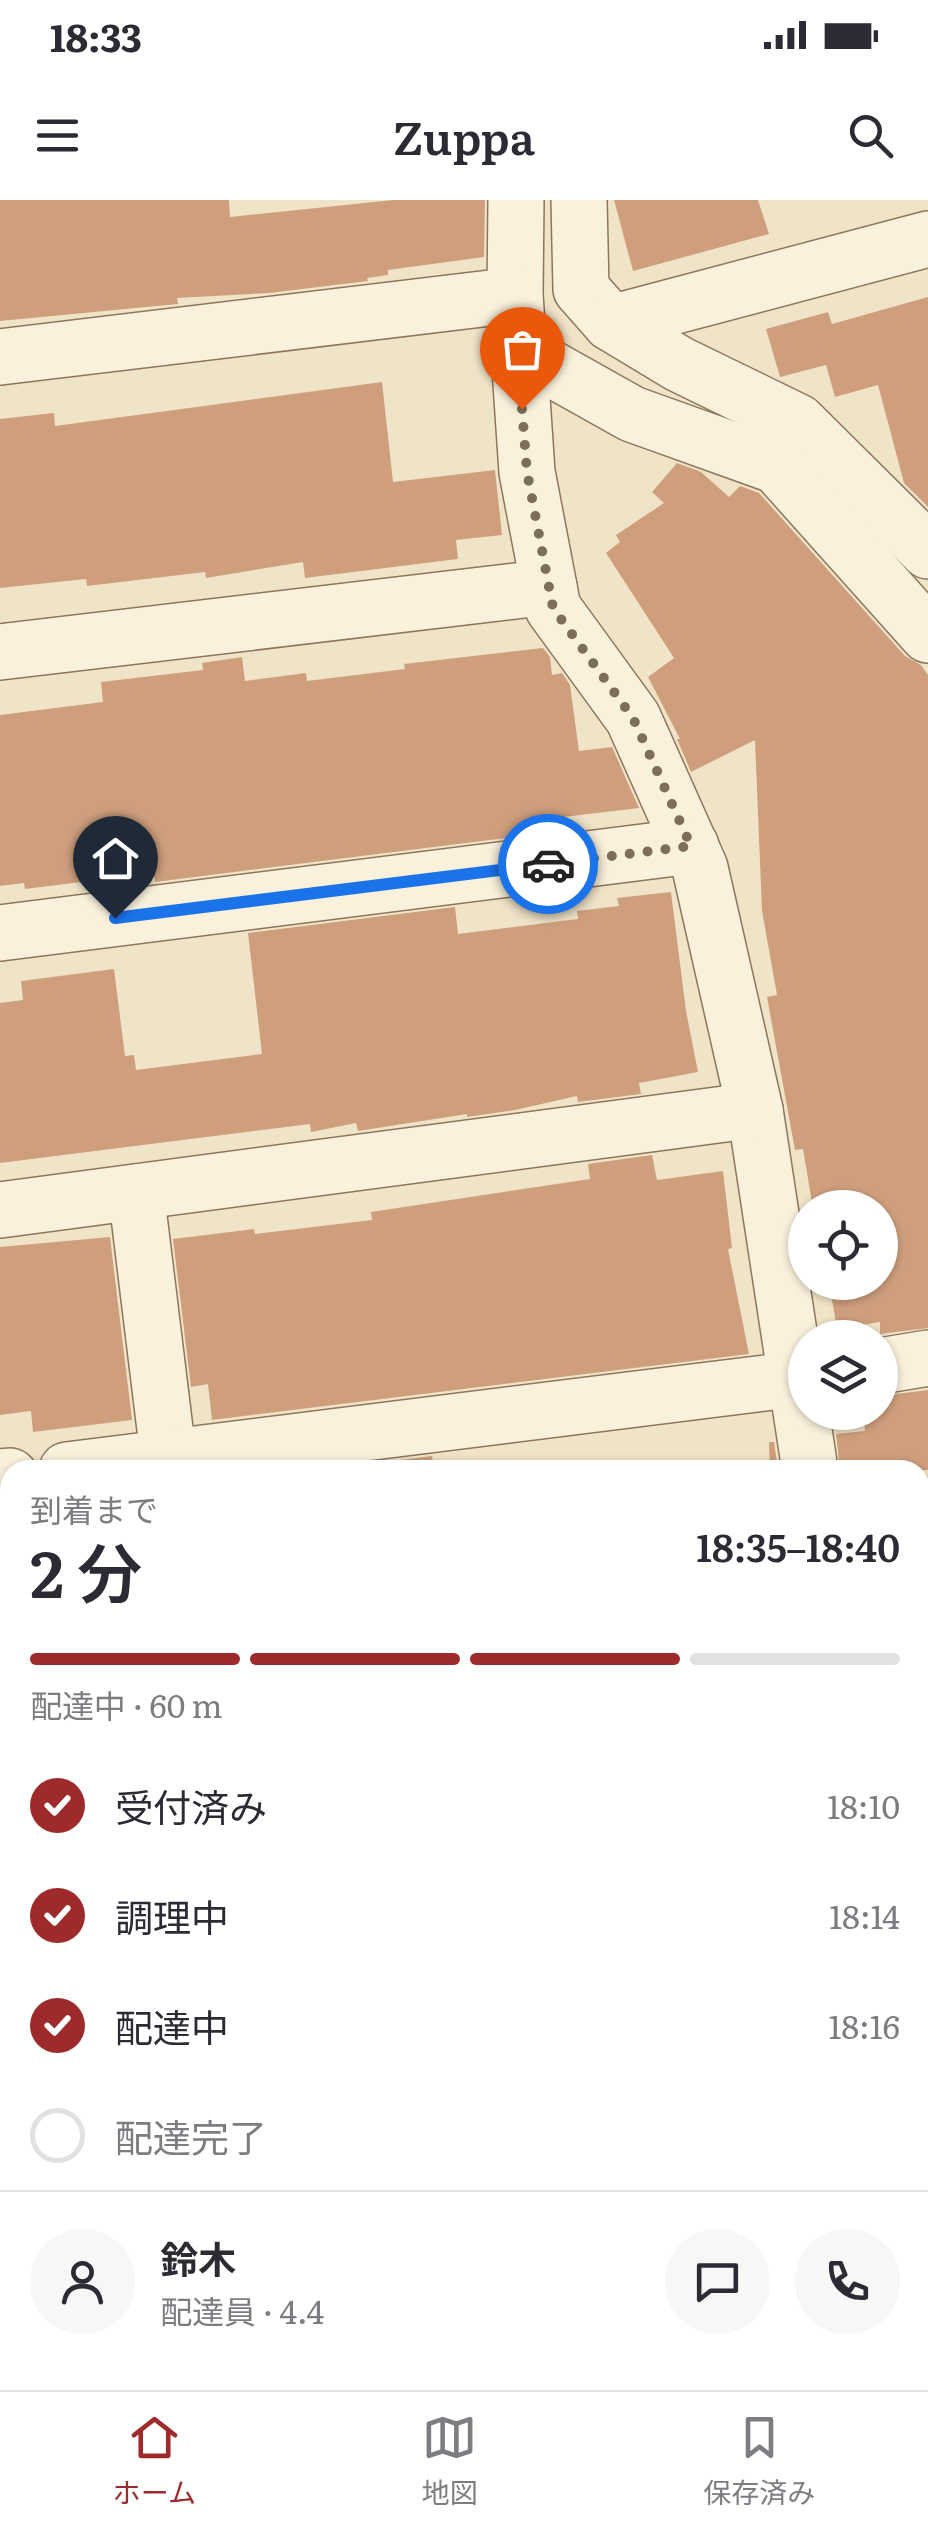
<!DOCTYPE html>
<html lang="ja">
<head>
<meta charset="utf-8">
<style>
	body { margin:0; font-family:Literata,"Noto Sans JP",serif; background:#f7f7f7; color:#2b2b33; height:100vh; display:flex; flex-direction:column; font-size:38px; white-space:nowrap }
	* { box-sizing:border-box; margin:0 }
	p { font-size:32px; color:#7c7c81 }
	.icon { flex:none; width:55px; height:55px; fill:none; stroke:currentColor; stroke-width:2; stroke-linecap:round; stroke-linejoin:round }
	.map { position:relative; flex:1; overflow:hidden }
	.sheet { position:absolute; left:0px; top:1260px; width:930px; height:930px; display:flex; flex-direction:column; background:#fff; border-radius:30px 30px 0 0; box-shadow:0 2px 8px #0004 }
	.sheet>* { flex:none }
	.buttons { position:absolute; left:788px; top:990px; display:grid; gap:20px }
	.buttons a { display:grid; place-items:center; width:110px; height:110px; border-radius:50%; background:#fff; box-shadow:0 2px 8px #0004; font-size:50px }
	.pin { position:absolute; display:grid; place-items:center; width:85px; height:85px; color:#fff; margin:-102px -42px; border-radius:50% 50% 50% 0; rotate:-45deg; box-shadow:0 0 10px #0007 }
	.pin .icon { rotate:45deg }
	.courier { position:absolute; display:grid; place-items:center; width:100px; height:100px; margin:-50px; border:8px solid #1a73e8; border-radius:50%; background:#fff; color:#222; box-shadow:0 2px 12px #0007 }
	.summary em { font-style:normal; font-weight:600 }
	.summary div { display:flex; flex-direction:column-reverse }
	.summary { display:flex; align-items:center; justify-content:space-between; height:170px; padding:0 30px }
	h1 { font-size:65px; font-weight:600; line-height:75px }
	.bar { display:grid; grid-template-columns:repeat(4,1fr); gap:15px 10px; align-content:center; height:120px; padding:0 30px }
	.bar i { height:12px; border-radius:8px; background:#e1e1e2 }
	.bar .current { background:#9e2a2b }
	.bar p { grid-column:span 4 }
	.line { display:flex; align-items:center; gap:25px; padding:0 30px; border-top:2px solid #e1e1e2 }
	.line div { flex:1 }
	.round { display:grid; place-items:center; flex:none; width:105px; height:105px; border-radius:52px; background:#f7f7f7 }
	ol { padding:0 30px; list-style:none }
	li { display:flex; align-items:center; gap:30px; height:110px }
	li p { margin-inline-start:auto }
	li .icon { padding:10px; border-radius:50%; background:#9e2a2b; color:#fff; stroke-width:4 }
	li:last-child { color:#7c7c81 }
	li i { width:55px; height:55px; border:5px solid #e1e1e2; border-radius:50% }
	.status { display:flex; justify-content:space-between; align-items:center; height:70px; padding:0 50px; background:#fff; direction:ltr }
	.status svg { height:28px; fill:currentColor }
	header { display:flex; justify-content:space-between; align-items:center; height:130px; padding:0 30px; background:#fff; font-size:45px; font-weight:600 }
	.tabs { display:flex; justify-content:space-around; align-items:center; height:140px; border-top:2px solid #e1e1e2; background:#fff; font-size:28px; color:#7c7c81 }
	.tabs a { display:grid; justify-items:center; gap:5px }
	.tabs .current { color:#9e2a2b }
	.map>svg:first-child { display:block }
</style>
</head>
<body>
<div class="status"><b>18:33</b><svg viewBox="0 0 49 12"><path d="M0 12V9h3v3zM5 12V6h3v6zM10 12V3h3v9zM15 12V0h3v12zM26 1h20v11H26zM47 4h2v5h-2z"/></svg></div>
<header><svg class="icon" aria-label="menu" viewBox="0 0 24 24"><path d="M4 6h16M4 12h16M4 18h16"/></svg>Zuppa<svg class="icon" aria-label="search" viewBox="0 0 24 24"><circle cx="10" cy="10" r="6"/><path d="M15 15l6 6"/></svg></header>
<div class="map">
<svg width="928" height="2190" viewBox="0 0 928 2190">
	<rect width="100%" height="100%" fill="#f0e4c8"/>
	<g fill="#cf9f7d">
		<polygon points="0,0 229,0 230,17 393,0 485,0 484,57 388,70 388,75 367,78 368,81 269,93 177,98 178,104 0,121"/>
		<polygon points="614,0 758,0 769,34 633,71"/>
		<polygon points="928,97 928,307 904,283 878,185 835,197 826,165 780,177 766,129 828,112 832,124"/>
		<polygon points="382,182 393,282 495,270 502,335 456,340 458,359 305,378 303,362 206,378 205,372 87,386 86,379 0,388 0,219 54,213 55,226"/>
		<polygon points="677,263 701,272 729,297 740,286 759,293 905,456 921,465 928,475 928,1128 880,1134 880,1122 837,1129 829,1082 880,1082 880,1008 813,1008 803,949 795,950 767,797 777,795 762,711 755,540 691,572 677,539 680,539 648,477 674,458 606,353 620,342 616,335 664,303 652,292"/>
		<polygon points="543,448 550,457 552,475 562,473 570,485 579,551 612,547 639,608 521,622 522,636 155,682 154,673 25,689 24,683 0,686 0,515 103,502 101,482 203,470 202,463 242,457 245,481 306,473 307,481 405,469 404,464"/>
		<polygon points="671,692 686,811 698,872 639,883 641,894 578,902 577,896 515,910 467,917 467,914 358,931 356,923 311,932 310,924 0,963 0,803 23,800 21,781 114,769 125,856 134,855 136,870 262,854 248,733 455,707 458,734 578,719 577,711 619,706 617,698"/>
		<polygon points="652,955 657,980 723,971 732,1048 728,1049 749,1154 212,1220 208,1184 191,1187 173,1039 254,1029 255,1034 372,1020 371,1012 590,979 588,964"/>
		<polygon points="110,1037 132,1220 33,1232 31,1211 0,1215 0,1047"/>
		<polygon points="928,1190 928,1270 840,1270 836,1234 865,1231 863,1212 880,1212 880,1196"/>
		<polygon points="769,1242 774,1242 778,1270 770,1270"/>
		<polygon points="432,1256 434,1270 320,1270"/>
	</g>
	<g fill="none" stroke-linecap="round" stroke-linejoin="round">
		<g stroke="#8d765c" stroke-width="58">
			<g id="minor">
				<polyline points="516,0 515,95 527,272 553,408 633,518 700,668 755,910 810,1270"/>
				<polyline points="579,0 581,89 611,123 679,164 798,222 928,351"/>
				<polyline points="611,123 928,39"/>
				<polyline points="518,150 632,214 777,266 928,435"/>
				<polyline points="0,157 515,95"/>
				<polyline points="0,452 549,387"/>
				<polyline points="0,733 691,646"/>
				<polyline points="136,992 170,1270"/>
				<polyline points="0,1010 755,910"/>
				<polyline points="880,1166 928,1158"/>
				<polyline points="67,1270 805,1178"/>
				<polyline points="0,1277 10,1276"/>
				<polyline points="920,1447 928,1446"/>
				<polyline points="0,1558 10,1557"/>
				<polyline points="920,1731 928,1730"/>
				<polyline points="0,1851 10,1849"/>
				<polyline points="920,1973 923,1999 920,2006"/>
				<polyline points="0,2147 10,2145"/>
				<polyline points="917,2180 919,2190"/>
			</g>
		</g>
		<use href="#minor" stroke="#faf1dc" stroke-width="55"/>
	</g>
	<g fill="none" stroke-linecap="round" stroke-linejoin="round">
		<polyline stroke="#7c6e5b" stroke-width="10" stroke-dasharray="0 18" points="522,209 527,272 553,408 633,518 691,646 548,664"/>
		<polyline stroke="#1a73e8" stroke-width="12" points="115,718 548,664"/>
	</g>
</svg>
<div class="buttons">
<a><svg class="icon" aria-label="locate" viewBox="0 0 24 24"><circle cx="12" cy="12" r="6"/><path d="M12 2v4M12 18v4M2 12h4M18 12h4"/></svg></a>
<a><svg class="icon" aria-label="layers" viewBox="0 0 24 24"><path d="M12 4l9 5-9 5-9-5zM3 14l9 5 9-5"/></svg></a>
</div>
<div class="pin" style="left:522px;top:209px;background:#ea580c"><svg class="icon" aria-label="bag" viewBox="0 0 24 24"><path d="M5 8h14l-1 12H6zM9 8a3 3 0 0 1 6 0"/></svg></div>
<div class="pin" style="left:115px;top:718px;background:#1f2937"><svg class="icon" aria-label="home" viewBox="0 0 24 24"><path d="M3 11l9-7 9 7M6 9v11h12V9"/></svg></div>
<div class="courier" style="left:548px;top:664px"><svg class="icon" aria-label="car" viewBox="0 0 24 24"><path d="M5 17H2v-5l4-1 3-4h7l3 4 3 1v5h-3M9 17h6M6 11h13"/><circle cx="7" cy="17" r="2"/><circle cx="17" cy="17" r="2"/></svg></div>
<section class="sheet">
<div class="summary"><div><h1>2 分</h1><p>到着まで</p></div><em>18:35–18:40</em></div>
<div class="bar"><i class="current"></i><i class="current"></i><i class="current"></i><i></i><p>配達中 · 60 m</p></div>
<ol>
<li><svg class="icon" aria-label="check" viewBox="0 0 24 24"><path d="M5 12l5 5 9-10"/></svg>受付済み<p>18:10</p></li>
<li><svg class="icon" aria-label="check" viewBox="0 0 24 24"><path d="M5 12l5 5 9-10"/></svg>調理中<p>18:14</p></li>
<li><svg class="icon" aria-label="check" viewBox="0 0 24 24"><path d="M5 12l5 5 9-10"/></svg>配達中<p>18:16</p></li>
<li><i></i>配達完了</li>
</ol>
<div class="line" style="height:180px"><a class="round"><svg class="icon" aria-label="person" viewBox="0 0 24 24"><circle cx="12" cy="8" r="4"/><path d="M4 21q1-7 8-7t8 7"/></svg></a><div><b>鈴木</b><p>配達員 · 4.4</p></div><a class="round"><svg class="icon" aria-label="chat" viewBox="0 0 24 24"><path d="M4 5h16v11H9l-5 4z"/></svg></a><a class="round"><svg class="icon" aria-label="phone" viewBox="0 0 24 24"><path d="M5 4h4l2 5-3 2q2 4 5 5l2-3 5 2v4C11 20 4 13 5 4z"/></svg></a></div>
</section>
</div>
<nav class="tabs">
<a class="current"><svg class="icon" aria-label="home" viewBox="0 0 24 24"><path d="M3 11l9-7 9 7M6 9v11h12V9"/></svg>ホーム</a>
<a><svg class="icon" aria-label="map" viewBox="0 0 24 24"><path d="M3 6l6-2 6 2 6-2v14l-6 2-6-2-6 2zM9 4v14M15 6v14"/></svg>地図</a>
<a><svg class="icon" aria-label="saved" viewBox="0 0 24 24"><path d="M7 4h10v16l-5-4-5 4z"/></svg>保存済み</a>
</nav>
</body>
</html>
